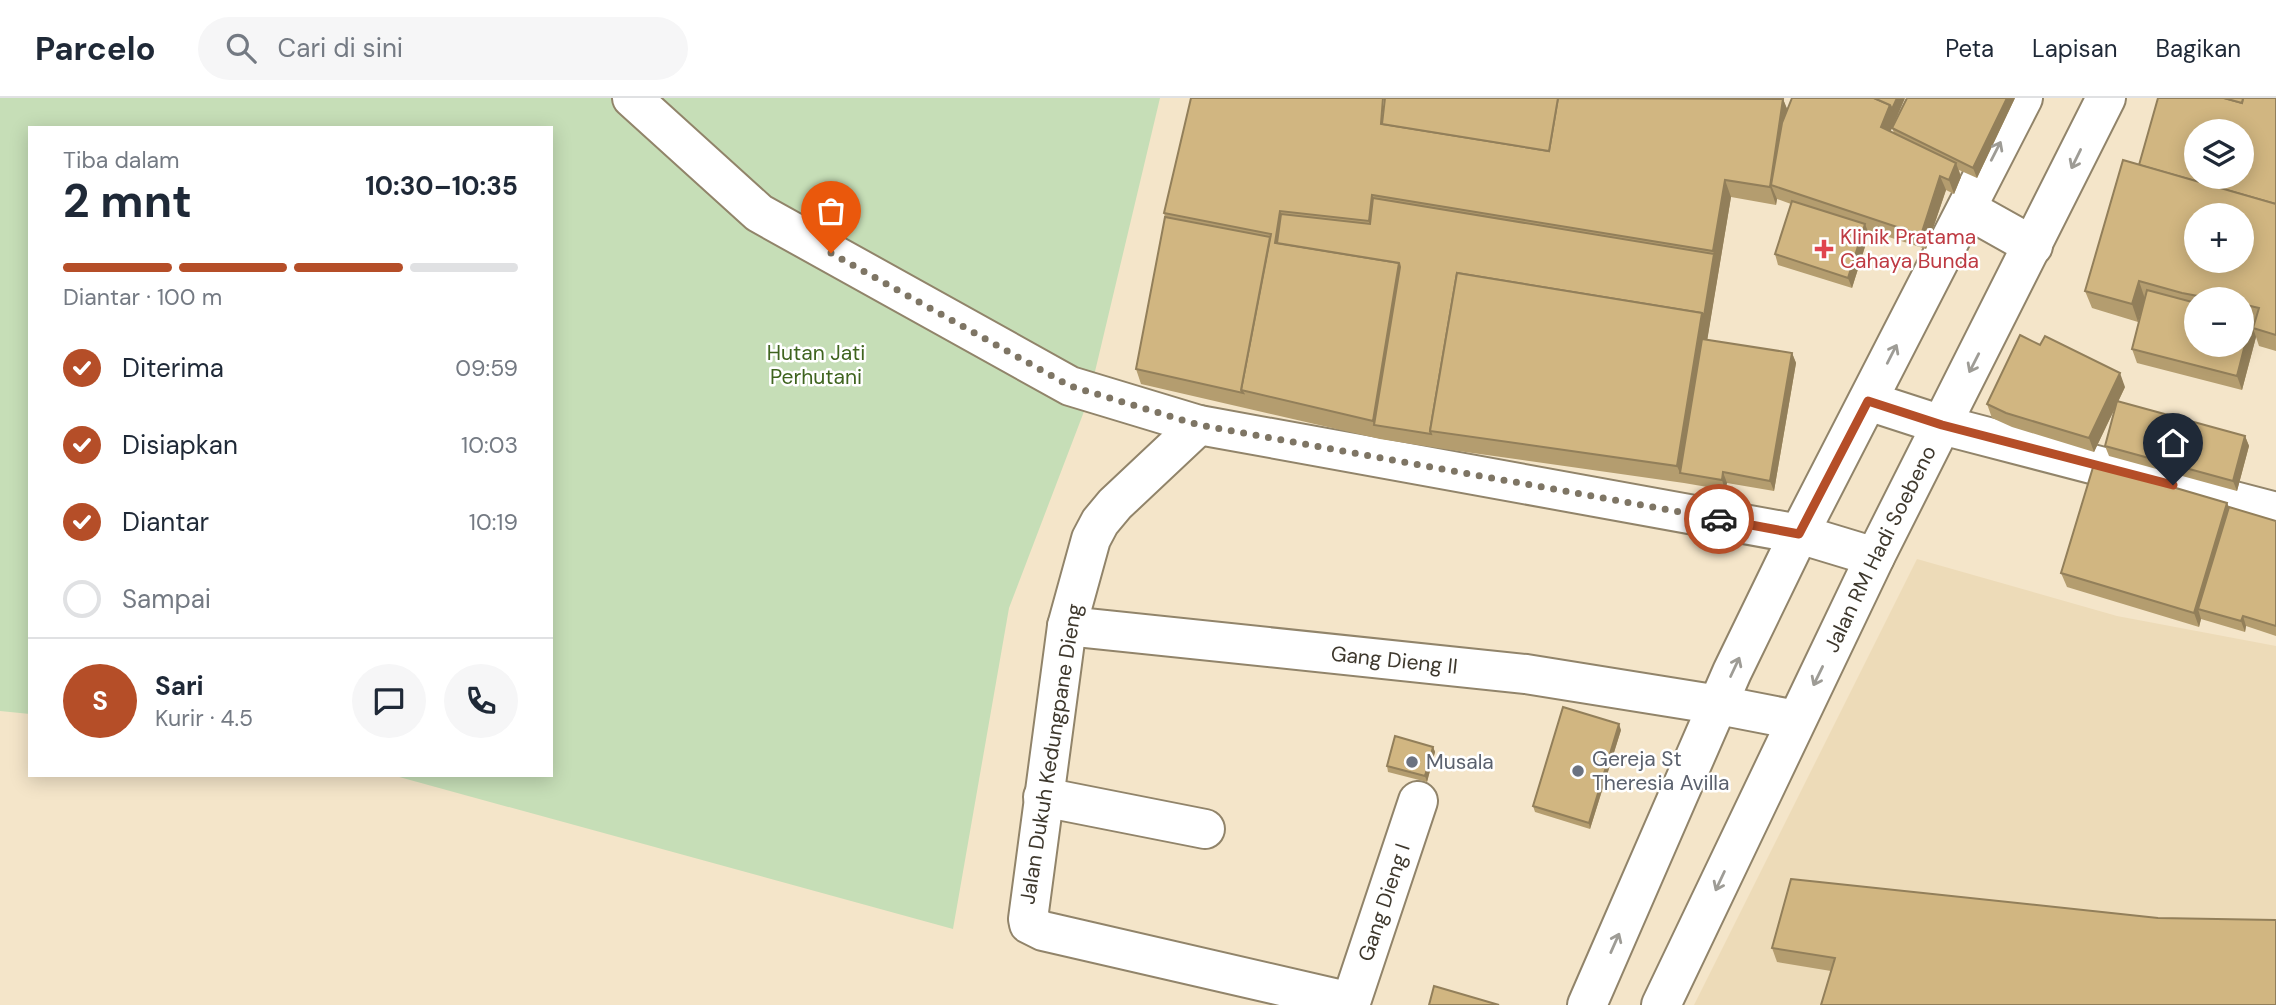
<!DOCTYPE html>
<html lang="id">
<head>
<meta charset="utf-8">
<style>
	body { margin:0; font-family:"DM Sans",sans-serif; background:#f6f6f7; color:#1f2937; height:100vh; display:flex; flex-direction:column; font-size:26px; white-space:nowrap }
	* { box-sizing:border-box; margin:0 }
	p { font-size:23px; color:#747a83 }
	.icon { flex:none; width:38px; height:38px; fill:none; stroke:currentColor; stroke-width:2; stroke-linecap:round; stroke-linejoin:round }
	.map { position:relative; flex:1; overflow:hidden }
	.drawer { position:absolute; left:28px; top:28px; width:525px; height:651px; display:flex; flex-direction:column; background:#fff; border-radius:0px; box-shadow:0 4px 18px #0003 }
	.drawer>* { flex:none }
	.buttons { position:absolute; left:2184px; top:21px; display:grid; gap:14px }
	.buttons a { display:grid; place-items:center; width:70px; height:70px; border-radius:50%; background:#fff; box-shadow:0 4px 18px #0003; font-size:35px }
	.pin { position:absolute; display:grid; place-items:center; width:60px; height:60px; color:#fff; margin:-72px -30px; border-radius:50% 50% 50% 0; rotate:-45deg; box-shadow:0 0 7px #0007 }
	.pin .icon { rotate:45deg }
	.courier { position:absolute; display:grid; place-items:center; width:70px; height:70px; margin:-35px; border:5px solid #b54e28; border-radius:50%; background:#fff; color:#222; box-shadow:0 2px 9px #0007 }
	.summary em { font-style:normal; font-weight:700 }
	.summary div { display:flex; flex-direction:column-reverse }
	.summary { display:flex; align-items:center; justify-content:space-between; height:119px; padding:0 35px }
	h1 { font-size:46px; font-weight:700; line-height:52px }
	.bar { display:grid; grid-template-columns:repeat(4,1fr); gap:10px 7px; align-content:center; height:84px; padding:0 35px }
	.bar i { height:9px; border-radius:5px; background:#e0e1e3 }
	.bar .on { background:#b54e28 }
	.bar p { grid-column:span 4 }
	.line { display:flex; align-items:center; gap:18px; padding:0 35px; border-top:2px solid #e0e1e3 }
	.line div { flex:1 }
	.round { display:grid; place-items:center; flex:none; width:74px; height:74px; border-radius:37px; background:#f6f6f7 }
	ol { padding:0 35px; list-style:none }
	li { display:flex; align-items:center; gap:21px; height:77px }
	li p { margin-inline-start:auto }
	li .icon { padding:7px; border-radius:50%; background:#b54e28; color:#fff; stroke-width:4 }
	li:last-child { color:#747a83 }
	li i { width:38px; height:38px; border:4px solid #e0e1e3; border-radius:50% }
	header { display:flex; align-items:center; gap:42px; box-sizing:border-box; height:98px; padding:0 35px; background:#fff; border-bottom:2px solid #e0e1e3 }
	header strong { font-size:33px }
	nav { display:flex; gap:38px; margin-inline-start:auto; font-size:24px }
	.search { width:490px; height:63px; background:#f6f6f7; display:flex; align-items:center; gap:18px; box-sizing:border-box; padding:0 24px; border-radius:38px; color:#747a83; font-size:26px }
	.map>svg:first-child { display:block }
</style>
</head>
<body>
<header>
<strong>Parcelo</strong>
<div class="search"><svg class="icon" aria-label="search" viewBox="0 0 24 24"><circle cx="10" cy="10" r="6"/><path d="M15 15l6 6"/></svg>Cari di sini</div>
<nav><a>Peta</a><a>Lapisan</a><a>Bagikan</a></nav>
</header>
<div class="map">
<svg width="2276" height="907" viewBox="0 0 2276 907">
	<rect width="100%" height="100%" fill="#f4e5c9"/>
	<polygon fill="#eddbb8" points="1917,461 2117,518 2276,548 2276,907 1694,907"/>
	<polygon fill="#c6deb7" points="0,0 1160,0 1088,303 1009,510 953,831 392,677 551,677 551,30 30,30 30,616 0,613"/>
	<g fill="none" stroke-linecap="round" stroke-linejoin="round">
		<g stroke="#91846a" stroke-width="42">
			<g id="minor">
				<polyline points="632,0 759,115 1070,288 1199,327 1799,436 1875,459"/>
				<polyline points="1967,111 2033,148"/>
				<polyline points="1868,303 1942,327 2276,414"/>
				<polyline points="1199,327 1115,406 1100,424 1091,441 1067,528 1028,821 1029,826 1043,833 1351,904"/>
				<path id="s1" d="M1067,528L1526,576L1719,607"/>
				<polyline points="1043,699 1205,731"/>
				<path id="s2" d="M1350,907L1418,703"/>
			</g>
		</g>
		<g stroke="#91846a" stroke-width="42">
			<g id="major">
				<polyline points="1719,607 1796,622"/>
				<polyline points="1587,907 1732,574 1799,436 2023,0"/>
				<path id="s3" d="M1661,907L1875,459L2106,0"/>
			</g>
		</g>
		<use href="#minor" stroke="#fff" stroke-width="38"/>
		<use href="#major" stroke="#fff" stroke-width="38"/>
	</g>
	<g fill="#b49d6f" fill-rule="evenodd">
		<polygon points="1905,0 1890,34 1894,35 1892,30 2015,0 1977,80 1959,72 1961,79 1954,96 1946,92 1926,151 1867,132 1869,136 1852,190 1778,167 1775,156 1791,106 1777,101 1776,107 1731,99 1707,242 1792,255 1796,265 1774,393 1727,385 1725,392 1684,385 1437,350 1380,341 1141,286 1136,271 1165,119 1164,115 1783,1 1787,11"/>
		<path d="M2276,0V253L2259,248L2256,239L2242,292L2137,265L2132,251L2142,210L2138,224L2092,210L2085,193L2139,67ZM2196,201H2242V247H2196Z"/>
		<polygon points="2125,289 2118,304 2245,338 2249,348 2237,393 2109,358 2105,348 2116,308 2094,354 2012,329 1992,320 1987,306"/>
		<polygon points="2227,405 2229,409 2276,423 2276,538 2246,528 2245,534 2201,521 2199,529 2067,489 2061,475"/>
		<polygon points="1621,632 1590,731 1535,714 1533,708"/>
		<polygon points="1433,649 1435,654 1427,684 1388,674 1387,668"/>
		<polygon points="2158,820 1831,873 1777,864 1772,850"/>
	</g>
	<g fill="#927f5a">
		<polygon points="1897,0 1905,0 1886,44 1881,29 1890,7"/>
		<polygon points="2007,0 2015,0 1977,80 1973,70"/>
		<polygon points="1783,1 1790,18 1771,87 1777,101 1776,107 1770,89"/>
		<polygon points="1956,65 1961,79 1954,96 1949,82"/>
		<polygon points="1940,78 1946,92 1926,151 1921,137"/>
		<polygon points="1725,82 1731,99 1685,376 1680,375 1677,368 1702,215 1714,156 1713,153"/>
		<polygon points="1372,97 1378,115 1375,141 1369,123"/>
		<polygon points="1280,113 1286,130 1283,150 1275,145"/>
		<polygon points="1865,126 1869,136 1852,190 1848,180"/>
		<polygon points="1399,165 1406,183 1374,327 1373,323"/>
		<polygon points="2139,183 2145,201 2138,224 2132,206"/>
		<polygon points="2252,219 2256,231 2253,230 2256,239 2242,292 2237,278"/>
		<polygon points="1792,255 1796,265 1774,393 1770,383"/>
		<polygon points="2120,275 2125,289 2094,354 2089,340"/>
		<polygon points="2245,338 2249,348 2237,393 2233,383"/>
		<polygon points="1723,374 1727,385 1725,392 1722,382"/>
		<polygon points="2227,405 2232,419 2198,511 2201,521 2199,529 2194,515"/>
		<polygon points="2243,518 2246,528 2245,534 2241,523"/>
		<polygon points="1619,626 1621,632 1590,731 1589,725"/>
		<polygon points="1433,649 1435,654 1427,684 1425,678"/>
	</g>
	<g fill="#d1b681" stroke="#927f5a" stroke-width="2" fill-rule="evenodd">
		<polygon points="1191,0 1383,0 1381,26 1549,53 1558,0 1783,1 1770,89 1725,82 1713,153 1372,97 1369,123 1280,113 1275,145 1399,165 1373,323 1241,292 1271,136 1164,115"/>
		<polygon points="1385,0 1558,0 1549,53 1382,26"/>
		<polygon points="1792,0 1874,0 1890,7 1881,29 1956,65 1949,82 1940,78 1921,137 1771,87 1782,25"/>
		<polygon points="1874,0 1897,0 1892,11 1890,7"/>
		<polygon points="1907,0 2007,0 1973,70 1892,30"/>
		<path d="M2158,0H2224L2242,5L2243,0H2276V106L2139,67ZM2196,33H2242V79H2196Z"/>
		<polygon points="2224,0 2243,0 2242,5"/>
		<path d="M2123,62L2276,106V237L2253,230L2259,210L2242,206V201H2214L2182,195L2139,183L2132,206L2085,193ZM2196,117H2242V163H2196Z"/>
		<polygon points="1373,100 1714,156 1704,218 1702,215 1457,175 1430,333 1431,336 1374,327 1400,169 1399,165 1277,145 1281,116 1370,126"/>
		<polygon points="1792,103 1865,126 1848,180 1775,156"/>
		<polygon points="1165,119 1270,139 1241,292 1243,295 1136,271"/>
		<polygon points="1457,175 1702,215 1677,368 1430,333"/>
		<polygon points="2147,192 2196,205 2196,247 2242,247 2242,216 2252,219 2237,278 2132,251"/>
		<polygon points="2020,237 2040,247 2045,238 2120,275 2089,340 2006,315 1987,306"/>
		<polygon points="1702,241 1792,255 1770,383 1723,374 1722,382 1680,375"/>
		<polygon points="2117,303 2245,338 2233,383 2105,348"/>
		<polygon points="2094,366 2227,405 2194,515 2061,475"/>
		<polygon points="2229,409 2276,423 2276,528 2243,518 2241,523 2198,511"/>
		<polygon points="1563,609 1619,626 1589,725 1533,708"/>
		<polygon points="1395,638 1433,649 1425,678 1387,668"/>
		<polygon points="1791,781 2158,820 2276,822 2276,907 1821,907 1835,860 1772,850"/>
		<polygon points="1434,888 1499,907 1429,907"/>
	</g>
	<defs><path id="oneway-shaft" d="M-6 0H5M1.5-3L5.5 0L1.5 3" fill="none" stroke-width="1.6" stroke-linecap="round" stroke-linejoin="round" transform="scale(1.75)"/></defs>
	<g stroke="#9e9c96">
		<use href="#oneway-shaft" transform="translate(1996 53) rotate(-63)"/>
		<use href="#oneway-shaft" transform="translate(2076 61) rotate(116)"/>
		<use href="#oneway-shaft" transform="translate(1892 256) rotate(-63)"/>
		<use href="#oneway-shaft" transform="translate(1974 265) rotate(117)"/>
		<use href="#oneway-shaft" transform="translate(1735 569) rotate(-65)"/>
		<use href="#oneway-shaft" transform="translate(1818 578) rotate(116)"/>
		<use href="#oneway-shaft" transform="translate(1720 783) rotate(115)"/>
		<use href="#oneway-shaft" transform="translate(1615 845) rotate(-66)"/>
	</g>
	<g fill="none" stroke-linecap="round" stroke-linejoin="round">
		<polyline stroke="#7e7564" stroke-width="7" stroke-dasharray="0 12.6" points="831,155 1070,288 1199,327 1719,421"/>
		<polyline stroke="#b54e28" stroke-width="9" points="1719,421 1799,436 1868,303 1942,327 2173,387"/>
	</g>
	<path fill="#e0444e" stroke="#fff" stroke-width="2.5" d="M1820.5 140.5h7v7h7v7h-7v7h-7v-7h-7v-7h7z"/>
	<g fill="#6b7280" stroke="#fff" stroke-width="2.5">
		<circle cx="1412" cy="664" r="7"/>
		<circle cx="1578" cy="673" r="7"/>
	</g>
	<g text-anchor="middle" dominant-baseline="central" stroke-width="5" stroke-linejoin="round" paint-order="stroke">
		<g font-size="21" fill="#be3a42" stroke="#fff" text-anchor="start">
			<text x="1840" y="139">Klinik Pratama<tspan x="1840" dy="24">Cahaya Bunda</tspan></text>
		</g>
		<g font-size="21" fill="#3f641f" stroke="#fff">
			<text x="816" y="255">Hutan Jati<tspan x="816" dy="24">Perhutani</tspan></text>
		</g>
		<g font-size="21" fill="#3e382d" stroke="#fff">
			<text stroke="none"><textPath href="#s3" startOffset="506">Jalan RM Hadi Soebeno</textPath></text>
			<text stroke="none"><textPath href="#s1" startOffset="329">Gang Dieng II</textPath></text>
			<text transform="translate(1051 656) rotate(-81)">Jalan Dukuh Kedungpane Dieng</text>
			<text stroke="none"><textPath href="#s2" startOffset="108">Gang Dieng I</textPath></text>
		</g>
		<g font-size="21" fill="#5b616d" stroke="#fff" text-anchor="start">
			<text x="1592" y="661">Gereja St<tspan x="1592" dy="24">Theresia Avilla</tspan></text>
			<text x="1426" y="664">Musala</text>
		</g>
	</g>
</svg>
<div class="buttons">
<a><svg class="icon" aria-label="layers" viewBox="0 0 24 24"><path d="M12 4l9 5-9 5-9-5zM3 14l9 5 9-5"/></svg></a>
<a>+</a>
<a>−</a>
</div>
<div class="pin" style="left:831px;top:155px;background:#ea580c"><svg class="icon" aria-label="bag" viewBox="0 0 24 24"><path d="M5 8h14l-1 12H6zM9 8a3 3 0 0 1 6 0"/></svg></div>
<div class="pin" style="left:2173px;top:387px;background:#1f2937"><svg class="icon" aria-label="home" viewBox="0 0 24 24"><path d="M3 11l9-7 9 7M6 9v11h12V9"/></svg></div>
<div class="courier" style="left:1719px;top:421px"><svg class="icon" aria-label="car" viewBox="0 0 24 24"><path d="M5 17H2v-5l4-1 3-4h7l3 4 3 1v5h-3M9 17h6M6 11h13"/><circle cx="7" cy="17" r="2"/><circle cx="17" cy="17" r="2"/></svg></div>
<section class="drawer">
<div class="summary"><div><h1>2 mnt</h1><p>Tiba dalam</p></div><em>10:30–10:35</em></div>
<div class="bar"><i class="on"></i><i class="on"></i><i class="on"></i><i></i><p>Diantar · 100 m</p></div>
<ol>
<li><svg class="icon" aria-label="check" viewBox="0 0 24 24"><path d="M5 12l5 5 9-10"/></svg>Diterima<p>09:59</p></li>
<li><svg class="icon" aria-label="check" viewBox="0 0 24 24"><path d="M5 12l5 5 9-10"/></svg>Disiapkan<p>10:03</p></li>
<li><svg class="icon" aria-label="check" viewBox="0 0 24 24"><path d="M5 12l5 5 9-10"/></svg>Diantar<p>10:19</p></li>
<li><i></i>Sampai</li>
</ol>
<div class="line" style="height:126px"><b class="round" style="background:#b54e28;color:#fff">S</b><div><b>Sari</b><p>Kurir · 4.5</p></div><a class="round"><svg class="icon" aria-label="chat" viewBox="0 0 24 24"><path d="M4 5h16v11H9l-5 4z"/></svg></a><a class="round"><svg class="icon" aria-label="phone" viewBox="0 0 24 24"><path d="M5 4h4l2 5-3 2q2 4 5 5l2-3 5 2v4C11 20 4 13 5 4z"/></svg></a></div>
</section>
</div>
</body>
</html>
